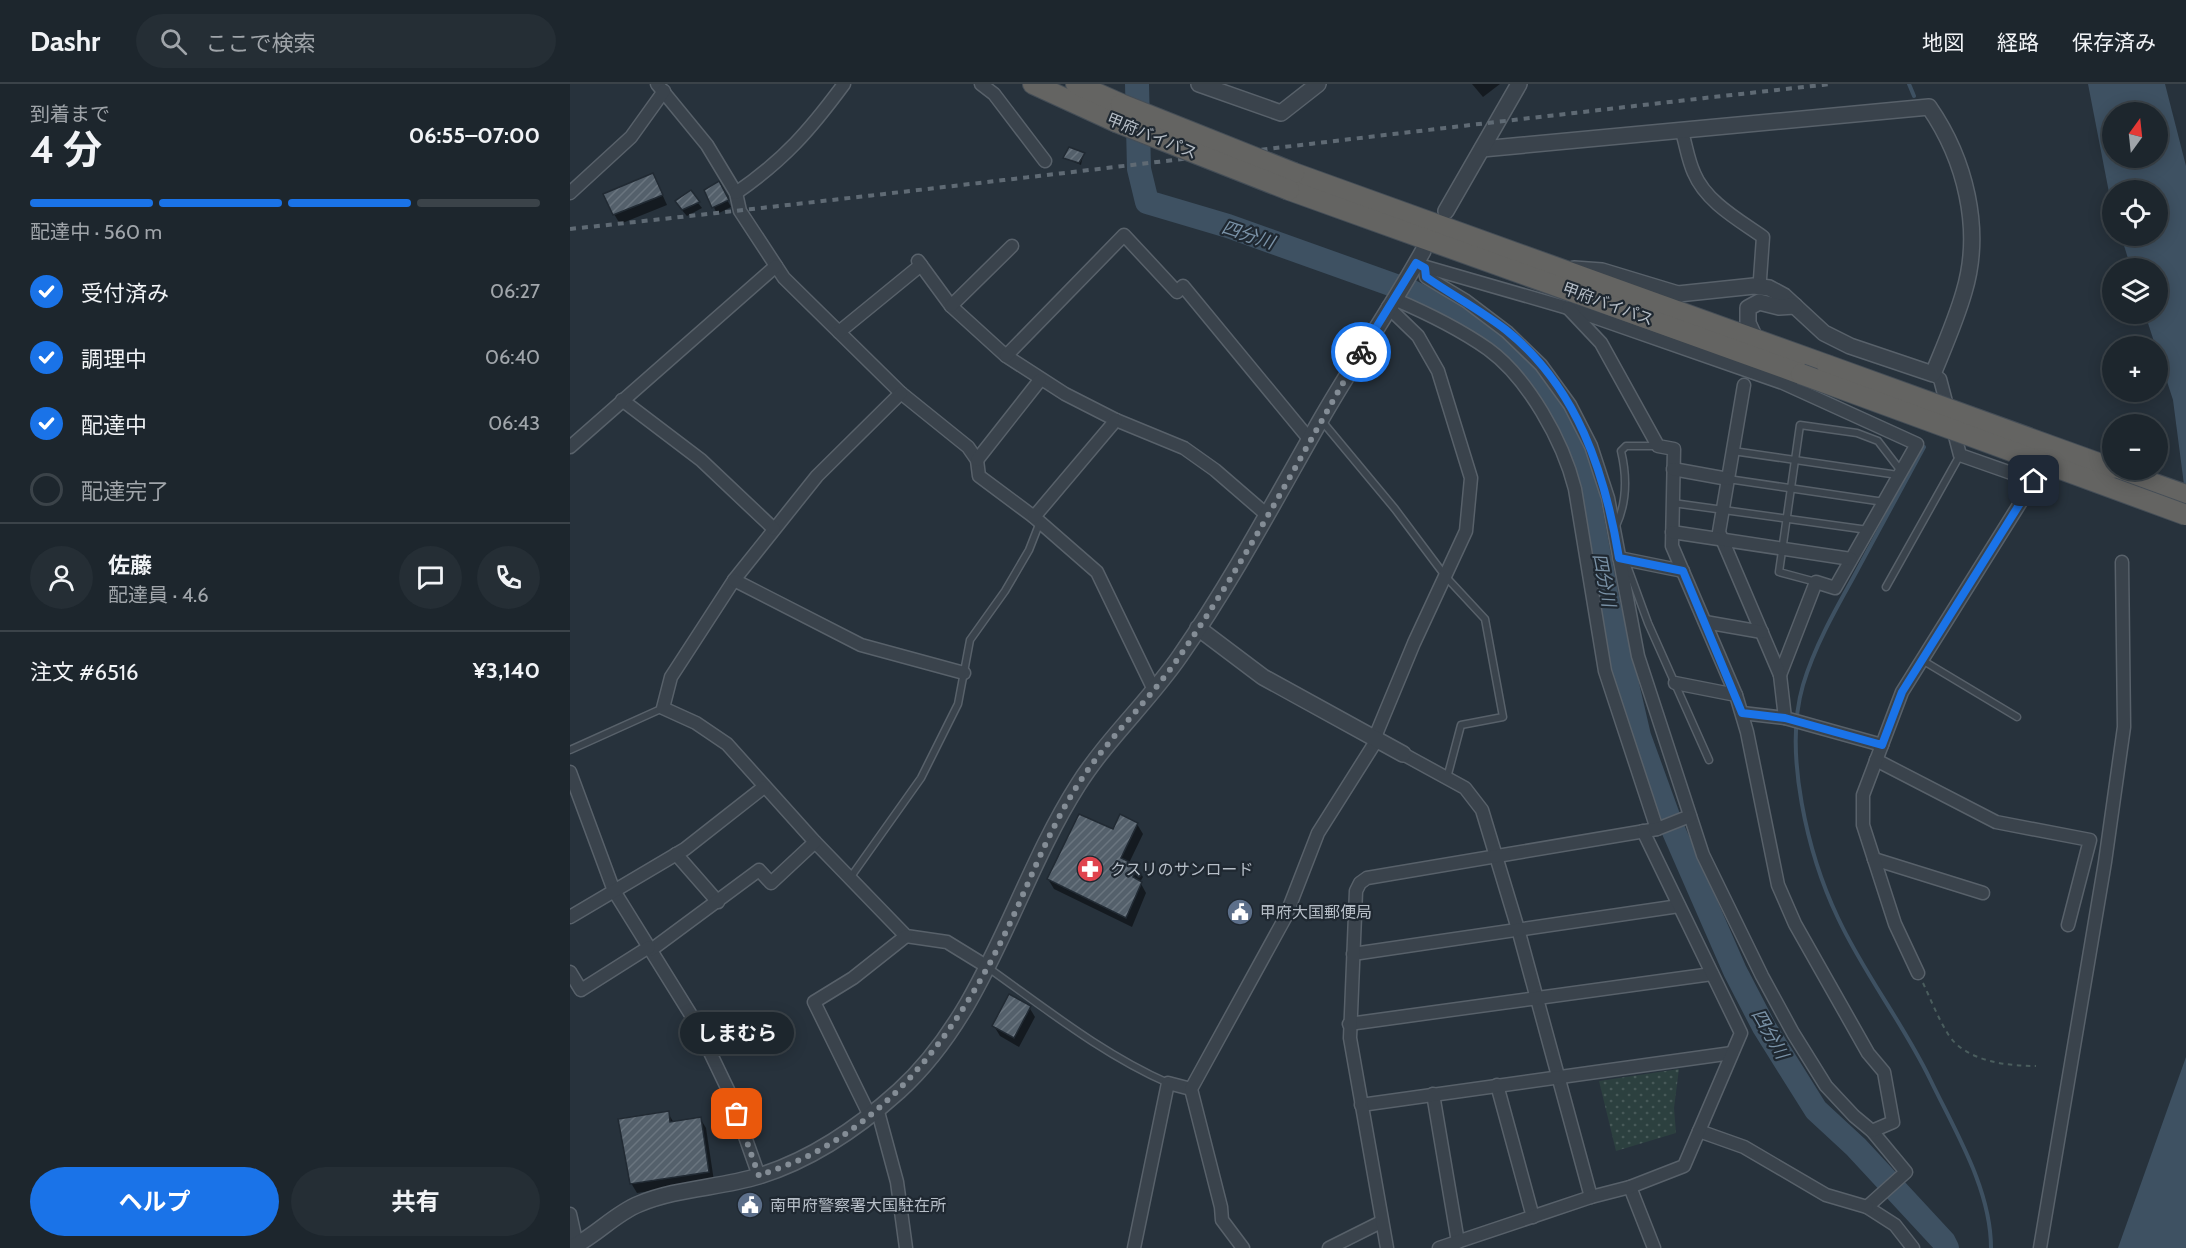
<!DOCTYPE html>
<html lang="ja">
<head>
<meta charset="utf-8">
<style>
	body { margin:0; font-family:Cabin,"Noto Sans JP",sans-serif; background:#252e35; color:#f1f3f6; height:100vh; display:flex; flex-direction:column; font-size:22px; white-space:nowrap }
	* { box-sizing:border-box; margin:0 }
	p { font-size:20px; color:#a0a5aa }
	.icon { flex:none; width:33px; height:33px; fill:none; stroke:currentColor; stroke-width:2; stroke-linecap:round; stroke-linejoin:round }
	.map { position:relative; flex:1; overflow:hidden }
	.sheet { display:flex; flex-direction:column; background:#1d262d; width:570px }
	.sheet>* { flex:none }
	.needle { width:39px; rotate:15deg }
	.buttons { position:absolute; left:1532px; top:18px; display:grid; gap:12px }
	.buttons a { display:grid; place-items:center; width:66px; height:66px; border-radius:50%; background:#1d262d; box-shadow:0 3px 15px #0003,0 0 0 2px #3b4349; font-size:30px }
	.pin { position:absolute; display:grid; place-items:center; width:51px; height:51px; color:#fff; margin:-26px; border-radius:12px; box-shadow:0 3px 9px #0006 }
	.courier { position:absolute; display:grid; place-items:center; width:60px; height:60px; margin:-30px; border:4px solid #1a73e8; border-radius:50%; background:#fff; color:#222; box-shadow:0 2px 8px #0007 }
	.bubble { position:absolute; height:42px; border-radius:21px; background:#1d262d; box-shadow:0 3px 15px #0003,0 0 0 2px #3b4349; font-size:20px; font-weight:700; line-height:42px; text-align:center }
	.overview em { font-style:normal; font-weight:700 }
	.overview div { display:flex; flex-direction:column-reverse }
	.overview { display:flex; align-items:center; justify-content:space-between; height:102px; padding:0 30px }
	h1 { font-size:39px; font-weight:700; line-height:45px }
	.bar { display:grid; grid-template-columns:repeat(4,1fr); gap:9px 6px; align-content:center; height:72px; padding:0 30px }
	.bar i { height:8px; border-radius:4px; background:#3b4349 }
	.bar .active { background:#1a73e8 }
	.bar p { grid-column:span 4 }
	.line { display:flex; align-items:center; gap:15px; padding:0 30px; border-top:2px solid #3b4349 }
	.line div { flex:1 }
	.round { display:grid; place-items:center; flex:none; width:63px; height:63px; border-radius:32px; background:#252e35 }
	ol { padding:0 30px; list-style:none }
	li { display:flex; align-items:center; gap:18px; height:66px }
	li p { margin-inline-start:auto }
	li .icon { padding:6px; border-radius:50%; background:#1a73e8; color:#fff; stroke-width:4 }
	li:last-child { color:#a0a5aa }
	li i { width:33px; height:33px; border:3px solid #3b4349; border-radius:50% }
	.primary-button { display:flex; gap:12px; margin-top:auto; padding:12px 30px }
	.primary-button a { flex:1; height:69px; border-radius:36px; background:#1a73e8; color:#fff; font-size:24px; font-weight:700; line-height:69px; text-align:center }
	.primary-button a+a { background:#252e35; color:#f1f3f6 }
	header { display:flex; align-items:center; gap:36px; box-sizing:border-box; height:84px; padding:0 30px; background:#1d262d; border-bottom:2px solid #3b4349 }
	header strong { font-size:28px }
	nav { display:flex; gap:33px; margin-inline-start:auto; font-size:21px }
	.search { width:420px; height:54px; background:#252e35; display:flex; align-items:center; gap:15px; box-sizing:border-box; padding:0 21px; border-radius:33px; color:#a0a5aa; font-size:22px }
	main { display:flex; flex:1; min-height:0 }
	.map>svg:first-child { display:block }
</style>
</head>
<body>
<header>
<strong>Dashr</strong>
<div class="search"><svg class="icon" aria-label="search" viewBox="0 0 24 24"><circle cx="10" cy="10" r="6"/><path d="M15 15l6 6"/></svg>ここで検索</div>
<nav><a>地図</a><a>経路</a><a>保存済み</a></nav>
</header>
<main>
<section class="sheet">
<div class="overview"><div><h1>4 分</h1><p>到着まで</p></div><em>06:55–07:00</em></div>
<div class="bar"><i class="active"></i><i class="active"></i><i class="active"></i><i></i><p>配達中 · 560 m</p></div>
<ol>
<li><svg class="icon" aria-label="check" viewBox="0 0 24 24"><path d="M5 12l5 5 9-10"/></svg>受付済み<p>06:27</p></li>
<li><svg class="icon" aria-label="check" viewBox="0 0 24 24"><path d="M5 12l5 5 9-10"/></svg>調理中<p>06:40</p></li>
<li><svg class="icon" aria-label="check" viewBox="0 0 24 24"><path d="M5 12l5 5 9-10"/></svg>配達中<p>06:43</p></li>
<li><i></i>配達完了</li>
</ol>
<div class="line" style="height:108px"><a class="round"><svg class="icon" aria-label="person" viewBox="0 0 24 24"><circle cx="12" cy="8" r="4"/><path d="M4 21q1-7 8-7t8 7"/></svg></a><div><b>佐藤</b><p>配達員 · 4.6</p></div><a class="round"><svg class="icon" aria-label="chat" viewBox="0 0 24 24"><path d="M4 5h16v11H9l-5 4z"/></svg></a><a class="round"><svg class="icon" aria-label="phone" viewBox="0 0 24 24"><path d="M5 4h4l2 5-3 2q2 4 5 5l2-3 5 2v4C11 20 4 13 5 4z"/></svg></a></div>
<div class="line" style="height:78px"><div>注文 #6516</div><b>¥3,140</b></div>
<div class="primary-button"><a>ヘルプ</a><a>共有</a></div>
</section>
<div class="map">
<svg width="1616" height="1164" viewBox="0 0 1616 1164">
	<defs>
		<pattern id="park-dots" width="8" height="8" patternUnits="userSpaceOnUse" patternTransform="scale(1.5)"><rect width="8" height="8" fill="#2c403f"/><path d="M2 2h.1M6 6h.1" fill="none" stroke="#485a59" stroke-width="1.8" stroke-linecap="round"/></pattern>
		<pattern id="building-hatch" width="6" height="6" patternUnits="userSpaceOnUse" patternTransform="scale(1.5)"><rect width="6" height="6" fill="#54606b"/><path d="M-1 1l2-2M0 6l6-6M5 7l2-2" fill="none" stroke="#6a757f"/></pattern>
	</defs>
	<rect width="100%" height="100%" fill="#27323c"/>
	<polygon fill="url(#park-dots)" points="1109,985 1104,1024 1106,1049 1046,1067 1029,997"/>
	<g fill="#3e5162" fill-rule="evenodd">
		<path d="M1518,0H1595L1616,82V416L1603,316L1575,230H1587V184H1561L1551,152H1587V106H1542V124ZM1542,28H1587V74H1542Z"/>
		<polygon points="1616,973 1616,1164 1548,1164"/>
	</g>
	<g fill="#0007">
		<polygon points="902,0 930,0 913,13"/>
		<polygon points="513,71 511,81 495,74"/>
		<polygon points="148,99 161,123 147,130 136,106"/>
		<polygon points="88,101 97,121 50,140 44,130"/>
		<polygon points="128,119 132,124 117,132 110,124"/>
		<polygon points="567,740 573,750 559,779 567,783 573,793 570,798 576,809 562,843 484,805 478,795 544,747"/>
		<polygon points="459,923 465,933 449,963 430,952 424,942"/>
		<polygon points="98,1029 104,1039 130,1034 136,1044 144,1097 67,1109 61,1099"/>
	</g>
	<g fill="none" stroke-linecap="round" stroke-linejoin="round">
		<g stroke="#3e5162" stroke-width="4">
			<polyline points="1339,0 1344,12"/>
			<path d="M1354,363C1330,407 1306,451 1283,494C1264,528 1244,564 1233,601C1213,669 1238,771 1268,834C1294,890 1333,939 1360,995C1385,1047 1421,1105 1421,1164"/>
		</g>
		<polyline stroke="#3e5162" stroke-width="24" points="567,0 569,85 577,118 658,142 840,207 890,233 935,264 964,298 993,337 1013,386 1037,514 1069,652 1102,743 1165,887 1194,943 1246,1026 1286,1063 1374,1158 1377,1164"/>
	</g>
	<g fill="url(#building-hatch)" stroke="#212a33" stroke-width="1.5">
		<polygon points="499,63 515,69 509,79 493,74"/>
		<polygon points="83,89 93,111 43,131 33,110"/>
		<polygon points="149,97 159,116 142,124 134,106"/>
		<polygon points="121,106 130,118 112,126 105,117"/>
		<polygon points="509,730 543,745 550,730 568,739 551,774 568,782 563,793 572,798 556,834 477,795"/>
		<polygon points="439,910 461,922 444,954 422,942"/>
		<polygon points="99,1027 100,1038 131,1033 139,1088 60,1100 48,1035"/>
	</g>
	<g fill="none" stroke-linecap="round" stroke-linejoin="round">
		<g stroke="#58616a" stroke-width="9">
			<g id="service">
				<polyline points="751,336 825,425 876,493 915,535 933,633 891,641 877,694"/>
				<polyline points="1163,367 1328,391"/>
				<polyline points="1158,395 1314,418"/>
				<polyline points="1103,419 1298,446"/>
				<path d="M1046,442C1057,418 1057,392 1051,367L1056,362H1088"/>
				<polyline points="1055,476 1078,539 1139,676"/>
				<polyline points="1246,498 1209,488 1230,341 1287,349 1308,357 1331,387"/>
				<polyline points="1316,503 1390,371"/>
				<polyline points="1352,576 1447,633"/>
				<polyline points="0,666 93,624"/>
				<polyline points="280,794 351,694 388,620 400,556 435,507 459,466 470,438"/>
				<path d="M417,883C475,924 532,970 598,999"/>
			</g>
		</g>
		<g stroke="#58616a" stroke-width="15">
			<g id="minor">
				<polyline points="87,0 137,61 166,109 170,127 214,194 331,309 398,363 407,376 409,392 464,433 527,488 583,604"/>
				<polyline points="411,0 424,10 475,77"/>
				<path d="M1112,48C1116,61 1118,76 1124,89C1136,118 1169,136 1193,153L1190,195"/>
				<polyline points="0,109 61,53 94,7"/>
				<path d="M166,109C214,76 240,46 274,0"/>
				<polyline points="348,177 381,222 436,272 495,310 546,336 614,364 645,386 697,431"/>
				<polyline points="849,181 998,224 1213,299 1347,360 1265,504 1246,498 1210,591"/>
				<polyline points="855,184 856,193 896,217 937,248 971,281 1000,321 1021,362 1038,414 1068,572 1133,771 1192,892 1223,949 1256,1002 1284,1032 1302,1047 1336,1088 1297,1123 1325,1141 1343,1164"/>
				<path d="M824,215C857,229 888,244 918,265C958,294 993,357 1005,405L1035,587L1087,745"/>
				<polyline points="381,222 442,162"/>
				<polyline points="998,224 1031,259 1088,362 1104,365 1102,462 1166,611 1177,648 1208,801 1225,840 1298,969 1314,988 1323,1038 1302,1047"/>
				<polyline points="269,248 351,181"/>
				<polyline points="436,272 554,151 607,208 613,202 740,356"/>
				<polyline points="1174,301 1149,448 1210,591 1215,634 1312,661"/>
				<polyline points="331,309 247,392 164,496 101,593 93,624 126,639 157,660 245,758 336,852 377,858 416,882"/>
				<polyline points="52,316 131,376 204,445"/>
				<polyline points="0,363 206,182"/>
				<polyline points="407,376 470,296"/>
				<polyline points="1103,385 1158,395"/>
				<polyline points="464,433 546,336"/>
				<polyline points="1102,448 1281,475"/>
				<polyline points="1049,474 1113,487"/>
				<polyline points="164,496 291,561 394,589"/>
				<polyline points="1135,538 1192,548"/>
				<polyline points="1105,599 1166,611"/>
				<polyline points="1172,629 1215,634"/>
				<polyline points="805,653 844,559 896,447 901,394 868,287 848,252 818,223"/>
				<polyline points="833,670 895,704 912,726 948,845 1021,1113"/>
				<polyline points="1306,676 1426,738 1520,756 1498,841"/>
				<polyline points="0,688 44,807 126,939 160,1010 189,1092"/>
				<polyline points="106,770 148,818"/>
				<polyline points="1304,775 1413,809"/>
				<polyline points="0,833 115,765 194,703"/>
				<polyline points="81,866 189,786 201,799 245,758"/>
				<polyline points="783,870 1109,822"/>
				<polyline points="0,888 11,906 79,863"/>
				<polyline points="1348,889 1325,840 1293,741 1293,711 1332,608 1464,397 1390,371 1370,295 1363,290"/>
				<polyline points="779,940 1142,890"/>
				<polyline points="927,1001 963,1133"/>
				<polyline points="863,1010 888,1158"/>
				<polyline points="791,1021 1162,969"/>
				<polyline points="307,1024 327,1098 336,1164"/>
				<polyline points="299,1030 244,918 283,894 336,852"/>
				<polyline points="1129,1047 1174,1063 1256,1111 1297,1123"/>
				<polyline points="1060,1103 1084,1164"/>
				<polyline points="0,1130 7,1161"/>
				<polyline points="564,1164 598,999 621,1005"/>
				<polyline points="673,1164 652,1136 651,1123 621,1005 715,834 748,749 808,654"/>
				<polyline points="759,1164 811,1138"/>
				<polyline points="817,1164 780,954 786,807 790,799 797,794 1087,745 1120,732"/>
				<polyline points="869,1164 1021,1113 1060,1103 1114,1082 1171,949 1073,747"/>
				<polyline points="1470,1164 1535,778 1554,643 1552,478"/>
			</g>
		</g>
		<g stroke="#58616a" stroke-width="18">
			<g id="tertiary">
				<polyline points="629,0 711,29 748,0"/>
				<path d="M912,65L1359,23C1395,75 1413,145 1394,208C1386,236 1374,263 1363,290L1280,262L1254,249L1214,212L1199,204L1184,202L1108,210L1032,187L1004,185"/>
				<polyline points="876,127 949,0"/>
				<polyline points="1185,254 1178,239 1178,224 1189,218 1209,223 1225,222"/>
				<polyline points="628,544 693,593 833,670"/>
				<path d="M0,1164C25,1153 44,1130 69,1120C107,1104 150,1104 189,1092C241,1076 289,1043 329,1007C418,926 445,800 508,701C537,655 579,617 610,572C662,497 705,416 750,337C783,279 821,225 853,167"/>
			</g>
		</g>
		<g stroke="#454e57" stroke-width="22">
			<g id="trunk">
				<polyline points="463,0 546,38"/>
				<polyline points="506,0 551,20"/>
				<polyline points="724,89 1257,281"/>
				<polyline points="719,106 1231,290"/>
				<polyline points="1545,386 1616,411"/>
			</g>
		</g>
		<path stroke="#4a5d5d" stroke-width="2" stroke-dasharray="4.5 4.5" stroke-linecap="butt" d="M1353,899C1361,916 1368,934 1378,950C1395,977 1436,982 1466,982"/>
		<use href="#service" stroke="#3a434c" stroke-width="6"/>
		<use href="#minor" stroke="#3a434c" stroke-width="12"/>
		<use href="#tertiary" stroke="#3a434c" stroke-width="15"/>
		<use href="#trunk" stroke="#646462" stroke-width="20"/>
		<path stroke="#5f6a74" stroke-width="4" stroke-dasharray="6 6" stroke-linecap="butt" d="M0,145C421,100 840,46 1261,0"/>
		<g stroke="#454e57" stroke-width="22" stroke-linecap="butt">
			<g id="trunk-bridge">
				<polyline points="551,20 724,89"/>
				<polyline points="546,38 719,106"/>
				<polyline points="1257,281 1542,384"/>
				<polyline points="1231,290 1616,431"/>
			</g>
		</g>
		<use href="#trunk-bridge" stroke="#646462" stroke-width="20"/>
	</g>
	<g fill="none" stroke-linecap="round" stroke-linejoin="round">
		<path stroke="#848d96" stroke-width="6" stroke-dasharray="0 10.8" d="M167,1030L189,1092C205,1085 222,1080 238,1072C335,1023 397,931 442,835C463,789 481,742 509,699C538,654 579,617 609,573C677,476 732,369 791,268"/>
		<path stroke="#1a73e8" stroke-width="8" d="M791,268L846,179L855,184L856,193C882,211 910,226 936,246C1007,303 1035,388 1049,474L1113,487L1172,629L1215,634L1312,661L1332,608L1464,397"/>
	</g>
	<defs>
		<g id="pharmacy-disc" transform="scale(1.35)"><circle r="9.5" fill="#e0444e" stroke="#1f2831"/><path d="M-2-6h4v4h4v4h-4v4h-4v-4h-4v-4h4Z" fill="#fff"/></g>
		<g id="civic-disc" transform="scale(1.35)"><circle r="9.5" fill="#5c6f8a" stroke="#1f2831"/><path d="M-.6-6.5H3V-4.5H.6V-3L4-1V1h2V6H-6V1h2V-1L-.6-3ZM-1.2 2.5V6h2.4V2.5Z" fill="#fff"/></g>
	</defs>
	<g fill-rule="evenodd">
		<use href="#pharmacy-disc" x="520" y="785"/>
		<use href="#civic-disc" x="670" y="828"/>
		<use href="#civic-disc" x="180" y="1121"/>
	</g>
	<g text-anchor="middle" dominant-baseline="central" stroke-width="4.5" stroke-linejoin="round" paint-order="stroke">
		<g font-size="16" fill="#b6bec7" stroke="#1f2831">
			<text transform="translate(582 52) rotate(22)">甲府バイパス</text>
			<text transform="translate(1038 220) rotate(20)">甲府バイパス</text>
		</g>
		<g font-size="16" fill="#b6bec7" stroke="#1f2831" text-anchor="start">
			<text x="540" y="785">クスリのサンロード</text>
			<text x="690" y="828">甲府大国郵便局</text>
			<text x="200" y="1121">南甲府警察署大国駐在所</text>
		</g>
		<g font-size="18" font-style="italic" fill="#7a92a7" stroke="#1f2831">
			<text transform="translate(678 151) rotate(18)">四分川</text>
			<text transform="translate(1034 496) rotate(79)">四分川</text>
			<text transform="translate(1200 950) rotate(60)">四分川</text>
		</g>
	</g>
</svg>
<div class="buttons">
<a><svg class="needle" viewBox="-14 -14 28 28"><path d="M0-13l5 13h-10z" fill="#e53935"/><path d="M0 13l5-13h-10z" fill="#a0a5aa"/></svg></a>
<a><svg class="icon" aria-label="locate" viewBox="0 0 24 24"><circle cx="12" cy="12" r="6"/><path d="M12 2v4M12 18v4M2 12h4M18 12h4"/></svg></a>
<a><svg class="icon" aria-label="layers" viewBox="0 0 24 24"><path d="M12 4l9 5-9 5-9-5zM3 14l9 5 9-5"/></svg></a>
<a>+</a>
<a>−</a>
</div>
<div class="pin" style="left:167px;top:1030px;background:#ea580c"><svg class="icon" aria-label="bag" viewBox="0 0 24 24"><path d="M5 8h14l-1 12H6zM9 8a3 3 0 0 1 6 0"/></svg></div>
<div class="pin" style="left:1464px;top:397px;background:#1f2937"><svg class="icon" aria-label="home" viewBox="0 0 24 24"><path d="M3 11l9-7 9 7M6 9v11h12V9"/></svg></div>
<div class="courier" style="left:791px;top:268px"><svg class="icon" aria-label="bike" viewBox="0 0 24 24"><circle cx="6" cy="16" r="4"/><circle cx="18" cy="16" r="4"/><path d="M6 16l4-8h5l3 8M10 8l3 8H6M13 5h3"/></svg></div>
<div class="bubble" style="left:110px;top:928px;width:114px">しまむら</div>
</div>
</main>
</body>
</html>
